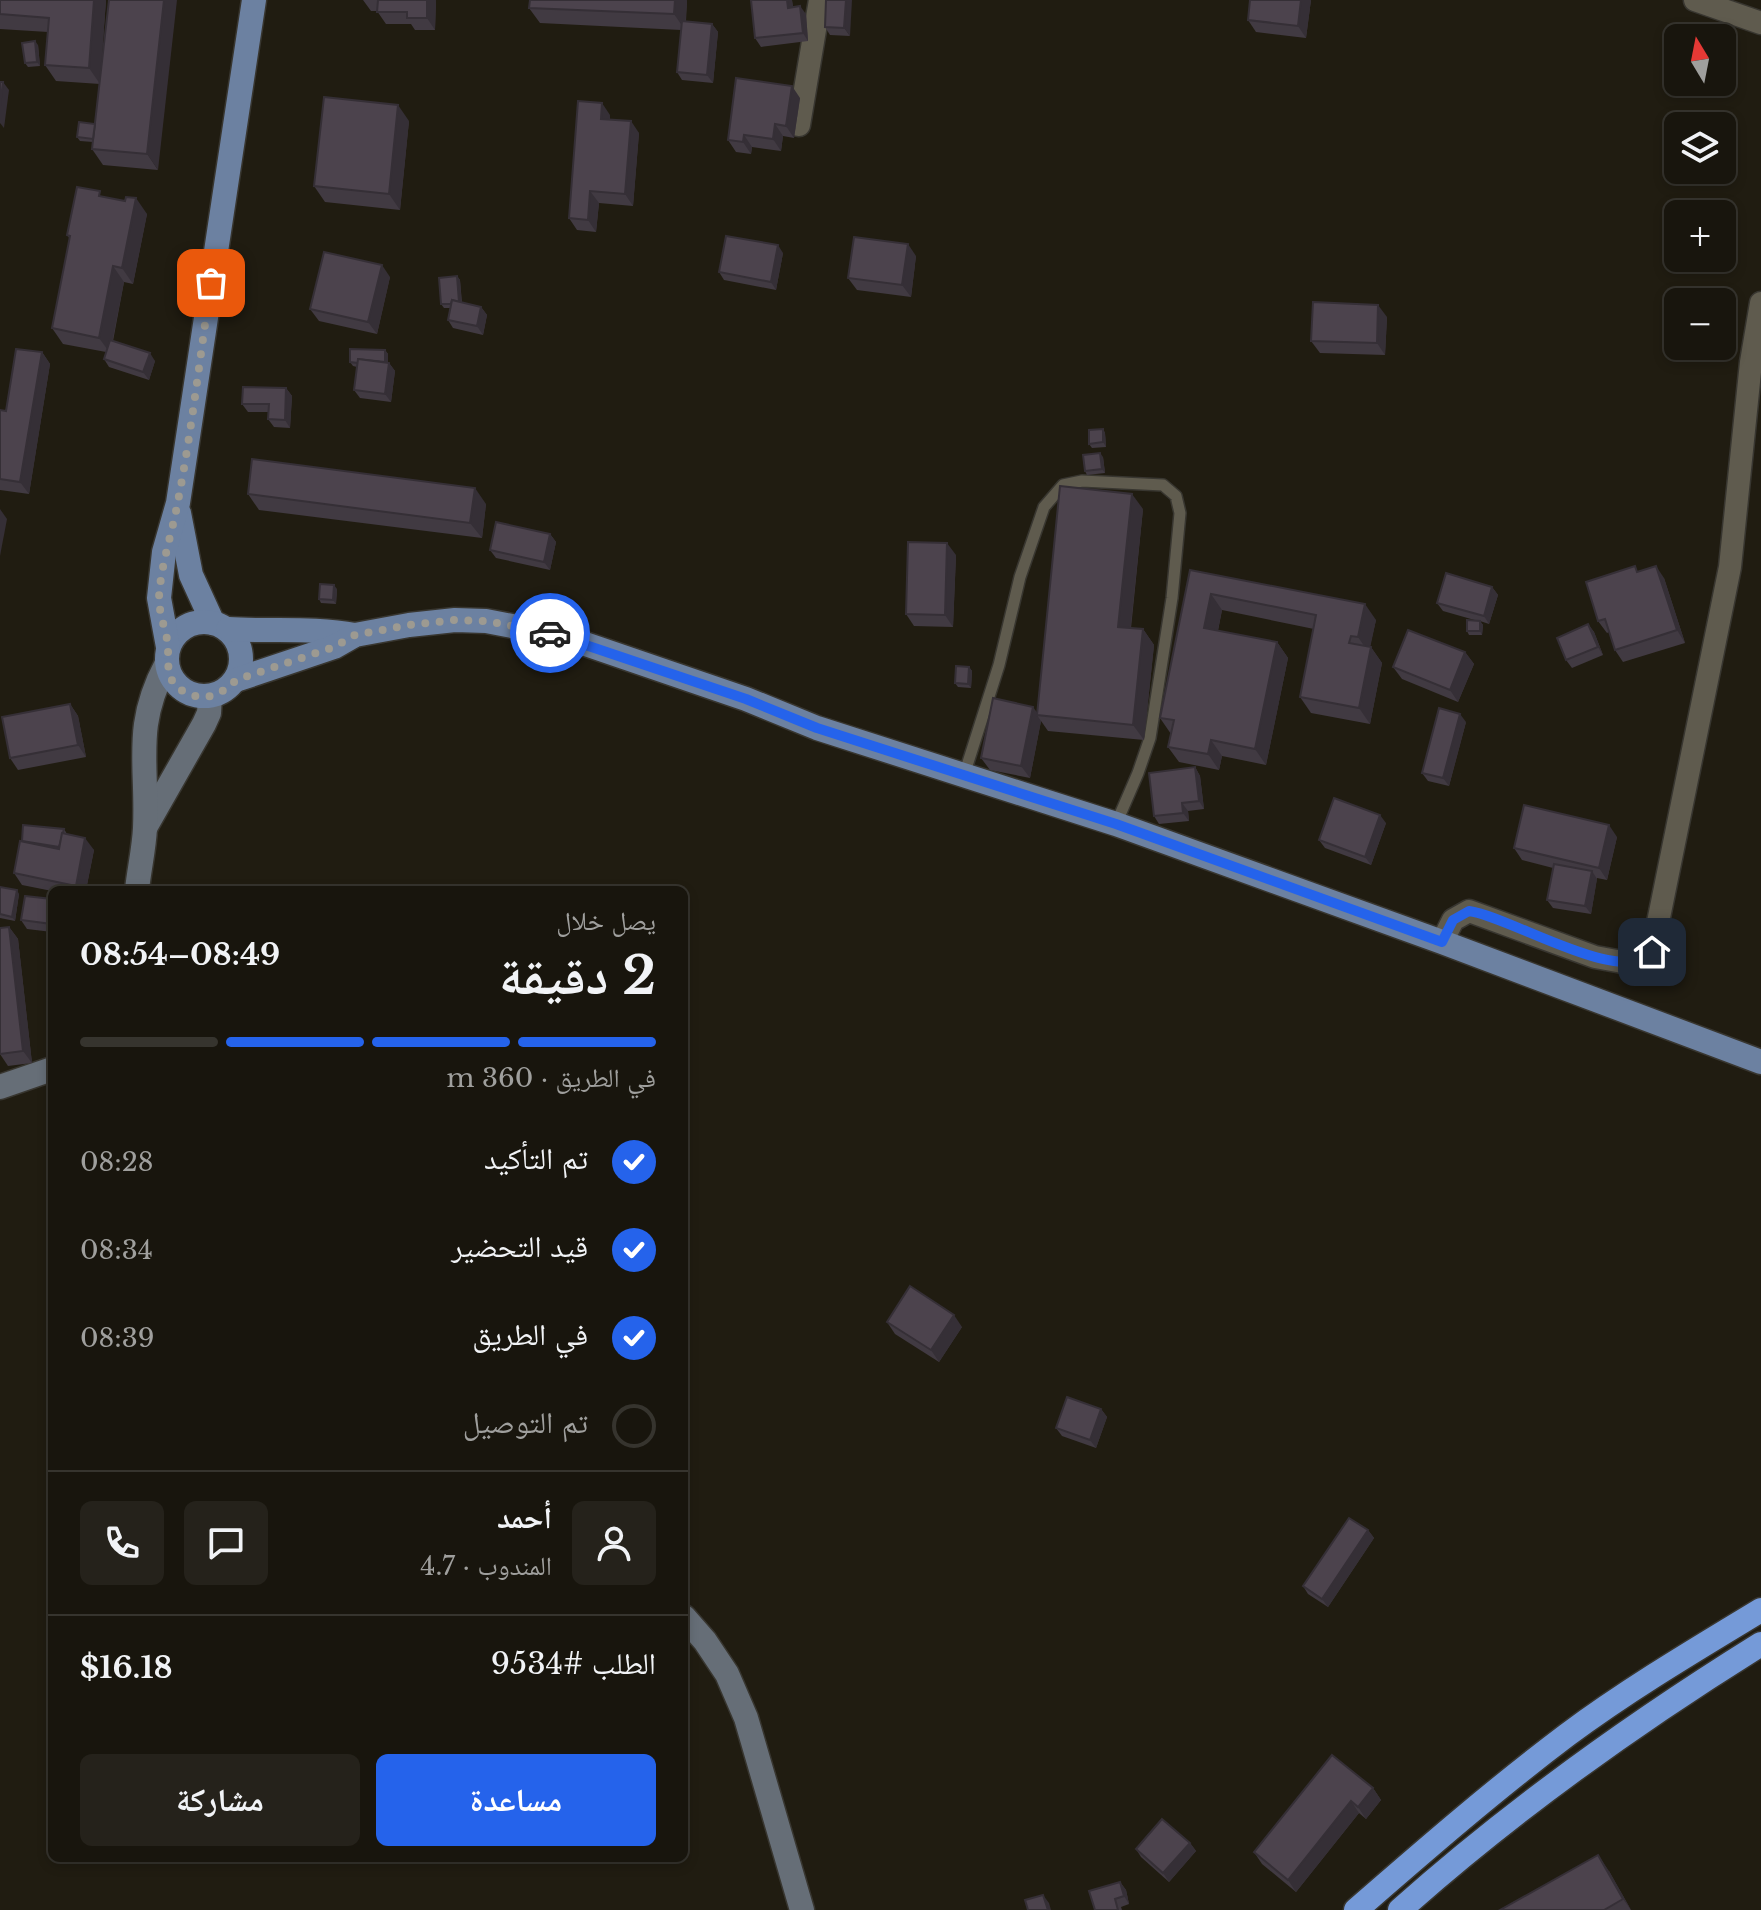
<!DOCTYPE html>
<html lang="ar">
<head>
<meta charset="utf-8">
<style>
	body { margin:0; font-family:"Libre Baskerville","Noto Naskh Arabic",serif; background:#25221b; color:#f1f3f6; direction:rtl; height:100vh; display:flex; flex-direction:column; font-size:30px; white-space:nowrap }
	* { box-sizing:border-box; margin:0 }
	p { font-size:26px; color:#9f9f9d }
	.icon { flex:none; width:44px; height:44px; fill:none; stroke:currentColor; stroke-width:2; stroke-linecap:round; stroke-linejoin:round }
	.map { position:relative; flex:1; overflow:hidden; direction:ltr }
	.sheet { position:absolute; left:48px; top:886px; width:640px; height:976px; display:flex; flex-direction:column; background:#18150d; border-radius:12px; box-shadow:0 4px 12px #0003,0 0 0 2px #36342e; direction:rtl }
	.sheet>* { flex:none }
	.needle { width:52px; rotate:350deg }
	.controls { position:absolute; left:1664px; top:24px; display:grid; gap:16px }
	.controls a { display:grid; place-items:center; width:72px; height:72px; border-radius:12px; background:#18150d; box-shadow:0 4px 12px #0003,0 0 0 2px #36342e; font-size:40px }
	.pin { position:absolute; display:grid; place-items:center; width:68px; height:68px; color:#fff; margin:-34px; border-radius:16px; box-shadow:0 4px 12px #0006 }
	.courier { position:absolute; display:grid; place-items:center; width:80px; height:80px; margin:-40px; border:6px solid #2563eb; border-radius:50%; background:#fff; color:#222; box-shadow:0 2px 10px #0007 }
	.summary em { font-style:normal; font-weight:700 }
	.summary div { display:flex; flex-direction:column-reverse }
	.summary { display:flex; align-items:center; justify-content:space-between; height:136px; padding:0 32px }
	h1 { font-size:52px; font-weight:700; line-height:60px }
	.bar { display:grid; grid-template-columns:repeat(4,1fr); gap:12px 8px; align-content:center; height:96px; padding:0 32px }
	.bar i { height:10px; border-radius:6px; background:#36342e }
	.bar .active { background:#2563eb }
	.bar p { grid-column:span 4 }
	.line { display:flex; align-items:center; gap:20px; padding:0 32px; border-top:2px solid #36342e }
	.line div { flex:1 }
	.round { display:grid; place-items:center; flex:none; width:84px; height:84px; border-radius:12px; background:#25221b }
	ol { padding:0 32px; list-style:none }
	li { display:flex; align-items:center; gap:24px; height:88px }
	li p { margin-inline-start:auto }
	li .icon { padding:8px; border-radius:50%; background:#2563eb; color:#fff; stroke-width:4 }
	li:last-child { color:#9f9f9d }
	li i { width:44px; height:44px; border:4px solid #36342e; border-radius:50% }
	.primary-button { display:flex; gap:16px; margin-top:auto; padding:16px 32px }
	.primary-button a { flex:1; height:92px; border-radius:12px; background:#2563eb; color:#fff; font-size:32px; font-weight:700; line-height:92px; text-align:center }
	.primary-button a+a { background:#25221b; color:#f1f3f6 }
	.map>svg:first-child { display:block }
</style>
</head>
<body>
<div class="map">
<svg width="1761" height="1910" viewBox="0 0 1761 1910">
	<rect width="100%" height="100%" fill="#201c11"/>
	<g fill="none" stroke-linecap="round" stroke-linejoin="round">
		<g stroke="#383630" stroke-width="14">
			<polyline id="lane" points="964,775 999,665 1020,577 1044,507 1063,485 1082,481 1163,485 1176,496 1180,513 1172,598 1150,738 1138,773 1116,824"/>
		</g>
		<g stroke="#383630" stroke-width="25">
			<g id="street">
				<polyline points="1695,0 1761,23"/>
				<polyline points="799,125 820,0"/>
				<polyline points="1442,942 1453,920 1469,911 1595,957 1628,963 1646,959 1652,952 1730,567 1751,362 1761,303"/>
			</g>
		</g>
		<g stroke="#383630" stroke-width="27">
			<g id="secondary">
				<polyline points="146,826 204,724 209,713 210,696"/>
				<path d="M137,890C139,870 144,849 145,828C148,764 133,727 166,665"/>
				<polyline points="0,1087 52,1069"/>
				<polyline points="684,1617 705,1641 727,1674 746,1718 802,1910"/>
			</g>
		</g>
		<g stroke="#383630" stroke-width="27">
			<g id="primary">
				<polyline points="179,513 191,575 213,623"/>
				<circle cx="204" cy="659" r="37"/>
				<path d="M228,629C270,632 313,627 355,635"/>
				<polyline points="168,647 159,598 164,552 178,503 254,0"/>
				<polyline points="236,680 334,647 355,635 409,625 455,620 486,621 559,635 746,699 817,728 1116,824 1442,942 1761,1062"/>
			</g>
		</g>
		<g stroke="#383630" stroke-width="27">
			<g id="highway">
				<path d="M1356,1910C1425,1850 1494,1790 1567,1735C1629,1689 1695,1650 1761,1610"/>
				<path d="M1400,1910C1511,1811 1634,1723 1761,1644"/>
			</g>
		</g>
		<use href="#lane" stroke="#5f5b4e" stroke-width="11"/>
		<use href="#street" stroke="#5f5b4e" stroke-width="22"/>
		<use href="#secondary" stroke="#666e77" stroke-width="24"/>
		<use href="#primary" stroke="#6c81a1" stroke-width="24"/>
		<use href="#highway" stroke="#759ad8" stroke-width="24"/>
	</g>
	<g fill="#413a42">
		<polygon points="0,0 106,0 100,82 158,170 103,165 92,149 93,142 80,141 77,137 95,124 100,84 56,81 45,65 48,32 0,29"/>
		<polygon points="363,0 436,0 435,30 415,30 411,24 386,24 377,11 371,11"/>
		<polygon points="687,0 686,21 712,24 718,32 713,83 682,80 677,72 681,30 540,23 529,8"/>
		<polygon points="751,0 792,0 793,7 806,14 808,41 761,47 755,38"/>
		<polygon points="826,0 850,36 830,35 825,27"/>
		<polygon points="1311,0 1306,38 1256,32 1248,20"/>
		<polygon points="38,45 40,66 28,67 25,63"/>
		<polygon points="800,98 794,138 783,136 781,151 752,147 751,154 736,152 728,140"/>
		<polygon points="610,115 610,119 639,133 633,206 599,203 596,232 577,230 569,218"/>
		<polygon points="409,121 400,210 325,202 314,186"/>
		<polygon points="104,197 147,214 133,284 124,282 113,341 155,361 149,380 109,367 104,359 106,352 63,344 52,328 70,239 67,235"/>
		<polygon points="783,253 776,290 724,280 719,272"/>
		<polygon points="916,256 911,297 857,290 848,278"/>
		<polygon points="457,276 460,280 462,303 481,307 487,315 483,335 453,328 448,320 450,308 444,308 441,304"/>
		<polygon points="390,277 377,334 319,321 310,309"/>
		<polygon points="1387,317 1385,355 1320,353 1311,341"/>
		<polygon points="385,350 388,354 388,363 389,363 395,371 391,402 360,398 354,390 357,367 353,366 350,362"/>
		<polygon points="42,352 50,364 29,494 0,490 0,410 6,411"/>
		<polygon points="286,388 292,396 290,428 274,427 268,419 269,412 248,412 242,404"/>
		<polygon points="1103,429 1105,433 1106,447 1092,448 1089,444"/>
		<polygon points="1103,457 1105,473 1087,475 1085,471"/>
		<polygon points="248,494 486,504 482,538 259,510"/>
		<polygon points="1143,509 1131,628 1143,629 1154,645 1144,740 1048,731 1041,721 1030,778 990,770 981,758 1037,712"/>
		<polygon points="550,534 556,542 550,570 496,558 490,550"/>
		<polygon points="956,555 953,627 914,626 906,614"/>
		<polygon points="1190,570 1376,620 1370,646 1382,663 1370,724 1311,713 1300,697 1314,629 1222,610 1218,631 1277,642 1288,658 1266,765 1222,756 1219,770 1179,762 1168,747 1171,734 1160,718"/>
		<polygon points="1639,572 1664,578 1685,643 1623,662 1615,650 1609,632 1607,633 1598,621"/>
		<polygon points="1492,587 1498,595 1489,624 1480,621 1483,625 1482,635 1469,635 1467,631 1478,621 1443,611 1437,603"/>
		<polygon points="337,589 336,604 321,603 319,599"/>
		<polygon points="1588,624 1594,632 1603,655 1572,668 1566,660"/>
		<polygon points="1465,652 1474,664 1458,702 1402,679 1393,667"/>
		<polygon points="969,667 972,671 971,688 958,687 955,683"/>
		<polygon points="70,704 78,716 86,757 18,770 10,758"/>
		<polygon points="1466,722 1449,786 1428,781 1422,773"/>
		<polygon points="1195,767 1200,776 1204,809 1188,811 1189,821 1159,824 1154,816"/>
		<polygon points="1386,823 1371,865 1325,848 1319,840"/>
		<polygon points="64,829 67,834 94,850 86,890 52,890 52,891 22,885 14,873"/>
		<polygon points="1617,837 1607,880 1597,878 1591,914 1553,908 1547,900 1553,868 1522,860 1514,848"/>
		<polygon points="0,887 19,894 15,921 0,918"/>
		<polygon points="52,899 52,932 27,929 21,920"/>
		<polygon points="9,927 18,939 32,1063 8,1066 0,1054"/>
		<polygon points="887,1322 962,1327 939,1362 895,1334"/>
		<polygon points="1101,1409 1107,1417 1096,1448 1062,1436 1056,1428"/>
		<polygon points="1368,1530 1374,1538 1328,1607 1308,1594 1303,1586"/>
		<polygon points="1373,1788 1381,1800 1366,1819 1359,1813 1296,1892 1262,1864 1254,1852"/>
		<polygon points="1190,1843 1196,1851 1169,1882 1141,1857 1136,1849"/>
		<polygon points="1609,1871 1631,1910 1500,1910"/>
		<polygon points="1120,1882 1126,1890 1129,1904 1121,1907 1122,1910 1095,1910"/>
	</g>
	<g fill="#352f36">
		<polygon points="94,0 106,0 100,84 89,68"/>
		<polygon points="164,0 177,0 158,170 147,154"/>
		<polygon points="427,0 436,0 435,30 427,18"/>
		<polygon points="675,0 687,0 685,30 674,14"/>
		<polygon points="787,0 792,0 794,16 788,8"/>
		<polygon points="846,0 852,0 850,36 844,28"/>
		<polygon points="1301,0 1311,0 1306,38 1298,26"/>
		<polygon points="800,6 806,14 808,41 803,33"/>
		<polygon points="712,24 718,32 713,83 707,75"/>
		<polygon points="35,41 38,45 40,66 37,62"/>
		<polygon points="3,82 9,90 4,128 0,123 0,106"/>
		<polygon points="792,86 800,98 794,138 786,126"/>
		<polygon points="602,103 610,115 609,131 601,119"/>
		<polygon points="398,105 409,121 400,210 389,194"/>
		<polygon points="631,121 639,133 633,206 625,194"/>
		<polygon points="775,124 783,136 781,151 773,139"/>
		<polygon points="744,135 752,147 751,154 743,142"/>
		<polygon points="590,191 599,203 596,232 588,220"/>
		<polygon points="136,198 147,214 133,284 122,268"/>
		<polygon points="908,244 916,256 911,297 902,285"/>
		<polygon points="778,245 783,253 776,290 771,282"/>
		<polygon points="382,265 390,277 377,334 368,322"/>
		<polygon points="113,266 124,282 110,353 99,338"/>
		<polygon points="457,276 460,280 462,307 459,303"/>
		<polygon points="1378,305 1387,317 1385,355 1377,343"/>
		<polygon points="481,307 487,315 483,335 477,326"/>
		<polygon points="385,350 388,354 388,368 385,364"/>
		<polygon points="42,352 50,364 29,494 20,482"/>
		<polygon points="150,353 155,361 149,380 143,372"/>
		<polygon points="389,363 395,371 391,402 385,394"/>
		<polygon points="286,388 292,396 290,428 285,420"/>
		<polygon points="1103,429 1105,433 1106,447 1103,442"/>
		<polygon points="1100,453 1103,457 1105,473 1102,469"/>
		<polygon points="475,488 486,504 482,538 470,523"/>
		<polygon points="1132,494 1143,509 1129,643 1118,627"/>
		<polygon points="0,509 7,519 0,556"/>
		<polygon points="550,534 556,542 550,570 544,562"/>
		<polygon points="947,543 956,555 953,627 945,615"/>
		<polygon points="1656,566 1664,578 1685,643 1677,630"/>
		<polygon points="334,585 337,589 336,604 333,600"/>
		<polygon points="1492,587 1498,595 1489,624 1484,616"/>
		<polygon points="1211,594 1222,610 1215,644 1204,628"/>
		<polygon points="1365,604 1376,620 1369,653 1358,637"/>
		<polygon points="1480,621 1483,625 1482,635 1480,631"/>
		<polygon points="1588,624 1594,632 1603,655 1598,647"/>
		<polygon points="1143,629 1154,645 1144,740 1133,725"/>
		<polygon points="1277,642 1288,658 1266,765 1255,749"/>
		<polygon points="1371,647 1382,663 1370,724 1359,708"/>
		<polygon points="1465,652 1474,664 1458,702 1450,690"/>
		<polygon points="969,667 972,671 971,688 968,684"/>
		<polygon points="70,704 78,716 86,757 78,745"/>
		<polygon points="1033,707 1039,715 1037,715 1041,721 1030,778 1021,766"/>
		<polygon points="1460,714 1466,722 1449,786 1443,778"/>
		<polygon points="1211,740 1222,756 1219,770 1208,754"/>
		<polygon points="1195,767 1200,776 1204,809 1199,801"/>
		<polygon points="1182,803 1188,811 1189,821 1183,813"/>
		<polygon points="1380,815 1386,823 1371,865 1365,857"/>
		<polygon points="1609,825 1617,837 1607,880 1599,868"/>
		<polygon points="85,838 94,850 86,890 79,890 76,886"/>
		<polygon points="1592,871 1597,879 1591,914 1585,906"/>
		<polygon points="17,890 19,894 15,921 12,917"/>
		<polygon points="9,927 18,939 32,1063 23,1051"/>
		<polygon points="954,1315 962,1327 939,1362 931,1350"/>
		<polygon points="1101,1409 1107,1417 1096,1448 1090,1440"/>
		<polygon points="1368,1530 1374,1538 1328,1607 1322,1599"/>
		<polygon points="1373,1788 1381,1800 1366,1819 1358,1807"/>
		<polygon points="1351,1801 1359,1813 1296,1892 1288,1880"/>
		<polygon points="1190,1843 1196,1851 1169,1882 1163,1873"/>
		<polygon points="1598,1855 1609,1871 1631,1910 1623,1899"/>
		<polygon points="1120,1882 1126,1890 1129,1904 1124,1896"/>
		<polygon points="1043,1895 1049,1903 1051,1910 1048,1910"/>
	</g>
	<g fill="#4c434d" stroke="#352f36" stroke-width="2">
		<polygon points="0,0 94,0 89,68 45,65 49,18 0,14"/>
		<polygon points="109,0 164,0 147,154 92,149"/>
		<polygon points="378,0 427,0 427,18 407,18 407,12 377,12"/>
		<polygon points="530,0 675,0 674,14 529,8"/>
		<polygon points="751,0 787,0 788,8 800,6 803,33 755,38"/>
		<polygon points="826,0 846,0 844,28 825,27"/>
		<polygon points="1250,0 1301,0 1298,26 1248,20"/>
		<polygon points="682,21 712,24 707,75 677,72"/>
		<polygon points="35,41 37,62 25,63 22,43"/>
		<polygon points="736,78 792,86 786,126 775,124 773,139 744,135 743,142 728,140"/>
		<polygon points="0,82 3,82 0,106"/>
		<polygon points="324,97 398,105 389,194 314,186"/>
		<polygon points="578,101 602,103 601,119 631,121 625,194 590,191 588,220 569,218"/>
		<polygon points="79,122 95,124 93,139 77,137"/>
		<polygon points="77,187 100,191 99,196 125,201 126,197 136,198 122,268 113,266 99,338 52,328 70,236 67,235"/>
		<polygon points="726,236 778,245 771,282 719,272"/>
		<polygon points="854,237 908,244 902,285 848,278"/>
		<polygon points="324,252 382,265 368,322 310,309"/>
		<polygon points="457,276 459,302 452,300 451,304 441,304 439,278"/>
		<polygon points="452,300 481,307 477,326 448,320"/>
		<polygon points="1313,302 1378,305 1377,343 1311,341"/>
		<polygon points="110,340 150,353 143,372 104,359"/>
		<polygon points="16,349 42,352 20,482 0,479 0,410 6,411"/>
		<polygon points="350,349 385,350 385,362 358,359 358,363 350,362"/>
		<polygon points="358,359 389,363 385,394 354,390"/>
		<polygon points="243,387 286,388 285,420 268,419 269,404 242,404"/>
		<polygon points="1103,429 1103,442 1089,444 1089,430"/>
		<polygon points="1100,453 1102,469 1085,471 1083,455"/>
		<polygon points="252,459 475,488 470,523 248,494"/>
		<polygon points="1060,486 1132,494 1118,627 1143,629 1133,725 1037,715"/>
		<polygon points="496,522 550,534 544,562 490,550"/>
		<polygon points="908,542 947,543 945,615 906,614"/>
		<polygon points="1635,566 1637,572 1656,566 1677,630 1615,650 1605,619 1598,621 1586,582"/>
		<polygon points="1190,570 1365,604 1358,637 1351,636 1349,643 1371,647 1359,708 1300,697 1316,615 1211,594 1204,628 1277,642 1255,749 1211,740 1208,754 1168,747 1174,720 1160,718"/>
		<polygon points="1446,573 1492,587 1484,616 1437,603"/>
		<polygon points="320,584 334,585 333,600 319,599"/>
		<polygon points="1467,620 1480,621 1480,631 1467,631"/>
		<polygon points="1588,624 1598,647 1566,660 1557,638"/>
		<polygon points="1408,630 1465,652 1450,690 1393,667"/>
		<polygon points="956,666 969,667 968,684 955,683"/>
		<polygon points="993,698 1033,707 1021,766 981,758"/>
		<polygon points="70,704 78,745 10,758 2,717"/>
		<polygon points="1439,708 1460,714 1443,778 1422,773"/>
		<polygon points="1195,767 1199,801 1182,803 1183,813 1154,816 1149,773"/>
		<polygon points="1334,798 1380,815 1365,857 1319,840"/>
		<polygon points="1524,805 1609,825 1599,868 1514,848"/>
		<polygon points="23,825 64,829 59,847 22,841"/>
		<polygon points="62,833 85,838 76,886 14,873 20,841 59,849"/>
		<polygon points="1554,864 1592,871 1585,906 1547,900"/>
		<polygon points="0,887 17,890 12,917 0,914"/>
		<polygon points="25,896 52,899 52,924 21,920"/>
		<polygon points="9,927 23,1051 0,1054 0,928"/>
		<polygon points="910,1286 954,1315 931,1350 887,1322"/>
		<polygon points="1067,1397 1101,1409 1090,1440 1056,1428"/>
		<polygon points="1349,1518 1368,1530 1322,1599 1303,1586"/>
		<polygon points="1332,1755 1373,1788 1358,1807 1351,1801 1288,1880 1254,1852"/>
		<polygon points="1162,1819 1190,1843 1163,1873 1136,1849"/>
		<polygon points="1598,1855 1623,1899 1604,1910 1500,1910"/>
		<polygon points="1120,1882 1124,1896 1115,1899 1118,1910 1095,1910 1089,1891"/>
		<polygon points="1043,1895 1048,1910 1028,1910 1025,1900"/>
	</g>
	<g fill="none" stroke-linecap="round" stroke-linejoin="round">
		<path stroke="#9d9a91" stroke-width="8" stroke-dasharray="0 14.4" d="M211,283C200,356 192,429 178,501C172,534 161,564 159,597C159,612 164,625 167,639C171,662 160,684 192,695C210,701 224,692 236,680L334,647L355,635L409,625L455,620L486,621L550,633"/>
		<path stroke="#2563eb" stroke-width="10" d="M550,633L746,699L817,728L1116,824L1442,942L1453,920L1469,911C1509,916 1623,988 1652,952"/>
	</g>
</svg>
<div class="controls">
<a><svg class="needle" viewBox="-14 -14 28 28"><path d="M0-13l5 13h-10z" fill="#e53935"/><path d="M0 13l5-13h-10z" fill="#9f9f9d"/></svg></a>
<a><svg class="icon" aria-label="layers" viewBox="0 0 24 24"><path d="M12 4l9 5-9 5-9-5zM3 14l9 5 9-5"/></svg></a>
<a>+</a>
<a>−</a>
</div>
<div class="pin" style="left:211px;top:283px;background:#ea580c"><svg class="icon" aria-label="bag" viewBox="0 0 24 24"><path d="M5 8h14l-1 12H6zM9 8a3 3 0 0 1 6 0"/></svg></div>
<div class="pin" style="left:1652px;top:952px;background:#1f2937"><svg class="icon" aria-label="home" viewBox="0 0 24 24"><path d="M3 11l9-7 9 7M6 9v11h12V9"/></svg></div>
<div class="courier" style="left:550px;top:633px"><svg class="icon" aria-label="car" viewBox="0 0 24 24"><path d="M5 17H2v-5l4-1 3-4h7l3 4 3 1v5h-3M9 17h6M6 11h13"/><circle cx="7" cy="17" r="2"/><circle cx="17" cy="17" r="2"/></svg></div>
<section class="sheet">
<div class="summary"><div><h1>2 دقيقة</h1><p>يصل خلال</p></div><em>08:49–08:54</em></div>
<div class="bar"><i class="active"></i><i class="active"></i><i class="active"></i><i></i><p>في الطريق · 360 m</p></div>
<ol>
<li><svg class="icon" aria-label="check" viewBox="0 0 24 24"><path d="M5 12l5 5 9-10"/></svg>تم التأكيد<p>08:28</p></li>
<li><svg class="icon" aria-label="check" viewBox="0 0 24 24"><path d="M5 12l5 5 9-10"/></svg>قيد التحضير<p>08:34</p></li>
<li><svg class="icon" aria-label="check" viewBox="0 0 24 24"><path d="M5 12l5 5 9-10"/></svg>في الطريق<p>08:39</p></li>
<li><i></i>تم التوصيل</li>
</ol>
<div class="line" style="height:144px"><a class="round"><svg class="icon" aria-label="person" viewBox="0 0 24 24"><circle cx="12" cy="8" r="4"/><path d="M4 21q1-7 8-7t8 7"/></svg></a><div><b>أحمد</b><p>المندوب · 4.7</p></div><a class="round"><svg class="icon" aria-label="chat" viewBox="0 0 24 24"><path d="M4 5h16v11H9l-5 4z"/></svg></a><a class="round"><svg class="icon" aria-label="phone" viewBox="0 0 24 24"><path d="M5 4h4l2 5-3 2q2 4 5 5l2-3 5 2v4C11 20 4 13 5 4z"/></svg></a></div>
<div class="line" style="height:104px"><div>الطلب #9534</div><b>$16.18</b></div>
<div class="primary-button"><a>مساعدة</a><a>مشاركة</a></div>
</section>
</div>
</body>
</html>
